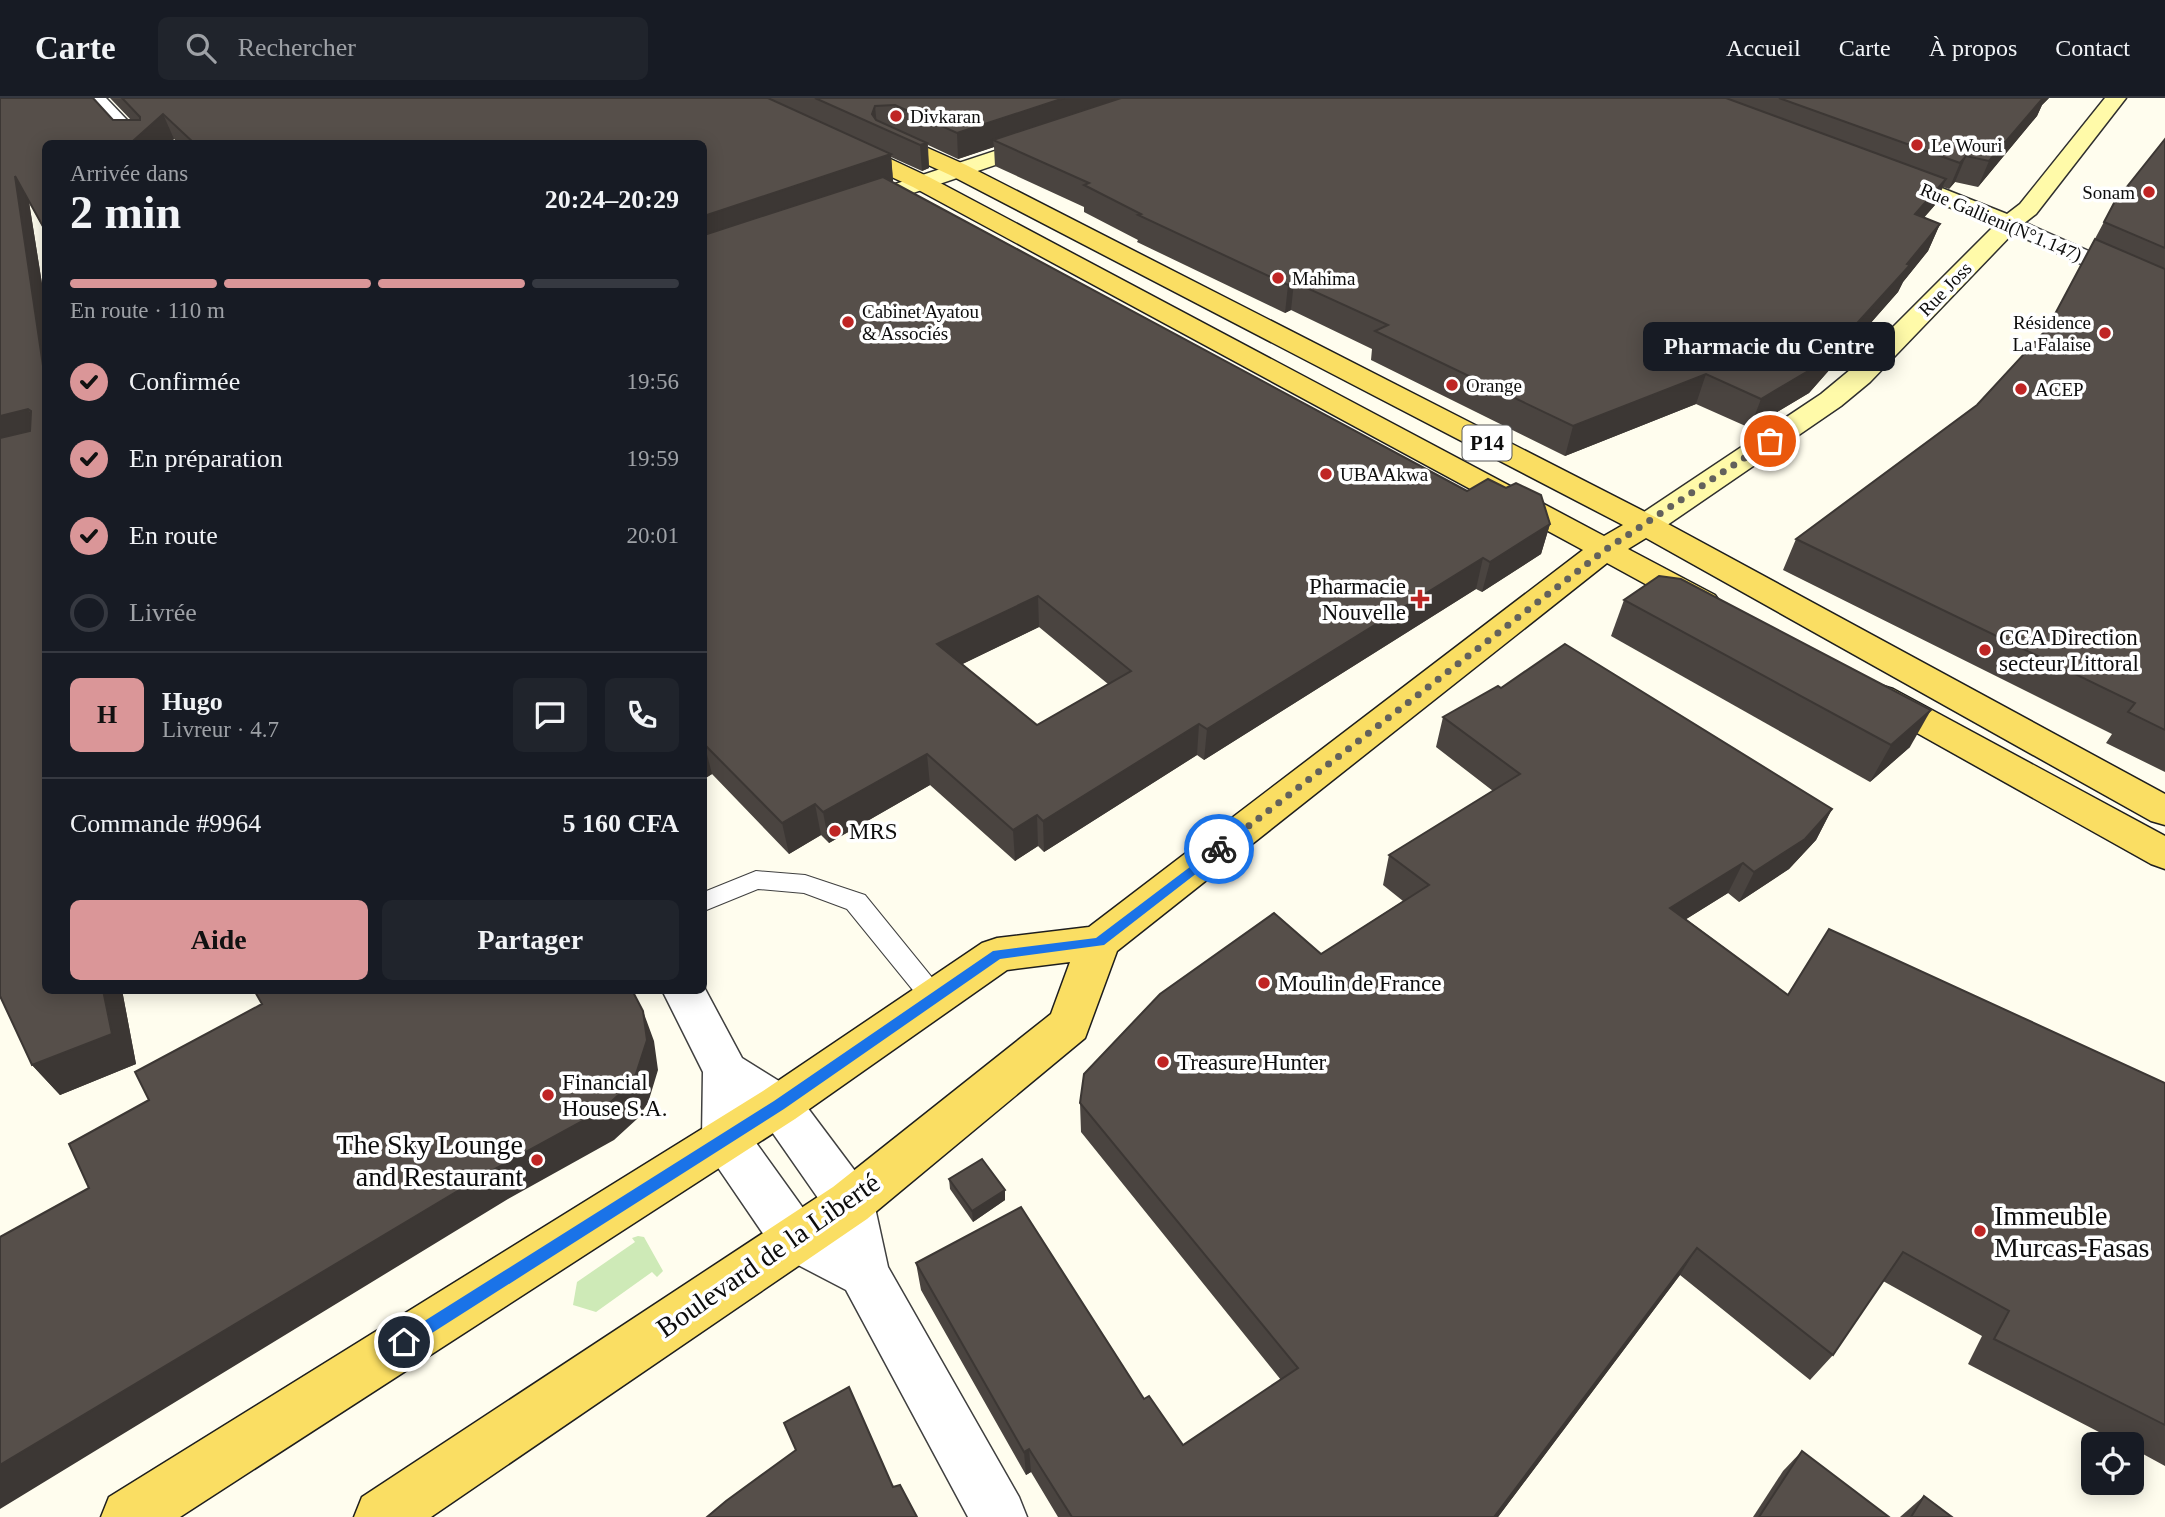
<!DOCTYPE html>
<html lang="fr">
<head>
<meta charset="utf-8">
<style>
	body { margin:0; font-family:"Times New Roman",serif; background:#20242c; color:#f1f3f6; height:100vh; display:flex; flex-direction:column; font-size:26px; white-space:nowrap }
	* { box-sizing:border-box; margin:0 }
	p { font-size:23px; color:#9ea1a6 }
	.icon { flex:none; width:38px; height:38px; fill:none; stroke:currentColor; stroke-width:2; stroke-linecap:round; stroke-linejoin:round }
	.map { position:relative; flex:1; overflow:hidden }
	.sheet { position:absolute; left:42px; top:42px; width:665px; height:854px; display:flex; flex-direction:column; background:#171b24; border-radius:10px; box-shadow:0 4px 18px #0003 }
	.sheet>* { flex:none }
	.buttons { position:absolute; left:2081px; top:1334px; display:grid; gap:14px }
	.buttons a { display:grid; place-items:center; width:63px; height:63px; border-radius:10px; background:#171b24; box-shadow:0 4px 18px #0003; font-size:35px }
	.pin { position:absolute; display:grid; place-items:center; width:60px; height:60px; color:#fff; margin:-30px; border:4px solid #fff; border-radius:50%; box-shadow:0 2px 7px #0007 }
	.courier { position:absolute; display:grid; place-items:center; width:70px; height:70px; margin:-35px; border:5px solid #1a73e8; border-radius:50%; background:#fff; color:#222; box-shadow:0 2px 9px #0007 }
	.bubble { position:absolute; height:49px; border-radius:10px; background:#171b24; box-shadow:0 4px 18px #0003; font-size:23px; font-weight:800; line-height:49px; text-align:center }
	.head em { font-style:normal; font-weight:800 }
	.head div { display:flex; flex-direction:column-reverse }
	.head { display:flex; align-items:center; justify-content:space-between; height:119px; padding:0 28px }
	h1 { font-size:46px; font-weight:800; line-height:52px }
	.bar { display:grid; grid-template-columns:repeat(4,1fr); gap:10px 7px; align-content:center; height:84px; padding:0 28px }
	.bar i { height:9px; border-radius:5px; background:#363941 }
	.bar .current { background:#da9698 }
	.bar p { grid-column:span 4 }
	.line { display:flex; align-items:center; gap:18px; padding:0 28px; border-top:2px solid #363941 }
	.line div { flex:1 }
	.round { display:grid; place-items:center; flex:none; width:74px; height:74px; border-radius:10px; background:#20242c }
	ol { padding:0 28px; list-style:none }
	li { display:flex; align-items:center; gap:21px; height:77px }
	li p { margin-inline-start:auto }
	li .icon { padding:7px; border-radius:50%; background:#da9698; color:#111; stroke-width:4 }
	li:last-child { color:#9ea1a6 }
	li i { width:38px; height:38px; border:4px solid #363941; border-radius:50% }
	.button { display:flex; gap:14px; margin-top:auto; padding:14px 28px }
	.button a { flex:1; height:80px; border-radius:10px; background:#da9698; color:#111; font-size:28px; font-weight:800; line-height:80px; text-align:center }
	.button a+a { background:#20242c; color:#f1f3f6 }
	header { display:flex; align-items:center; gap:42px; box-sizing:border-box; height:98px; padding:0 35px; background:#171b24; border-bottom:2px solid #363941 }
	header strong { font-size:33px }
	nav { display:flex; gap:38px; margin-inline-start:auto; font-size:24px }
	.search { width:490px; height:63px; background:#20242c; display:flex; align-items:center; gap:18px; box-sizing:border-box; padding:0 24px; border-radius:10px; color:#9ea1a6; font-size:26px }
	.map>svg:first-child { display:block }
</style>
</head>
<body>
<header>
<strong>Carte</strong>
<div class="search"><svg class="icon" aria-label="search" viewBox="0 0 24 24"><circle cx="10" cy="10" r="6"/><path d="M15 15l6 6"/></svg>Rechercher</div>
<nav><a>Accueil</a><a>Carte</a><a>À propos</a><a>Contact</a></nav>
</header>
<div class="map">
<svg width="2165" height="1419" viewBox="0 0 2165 1419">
	<rect width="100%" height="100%" fill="#fffdee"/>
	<polygon fill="#ceeab7" points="638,1138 644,1139 663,1173 657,1179 652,1174 596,1214 573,1207 577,1184 635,1144 632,1140"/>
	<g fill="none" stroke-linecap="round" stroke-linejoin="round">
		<g stroke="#404040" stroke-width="2">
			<polygon id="lane" points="756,773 805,777 865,797 943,893 947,900 943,907 934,910 925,907 847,811 804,795 758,791 704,813 704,794"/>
		</g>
		<g stroke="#404040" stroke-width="3">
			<g id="street">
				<polygon points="84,0 106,0 150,46 127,46"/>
				<polygon points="2010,118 2165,187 2165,204 2002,130 1998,125 2002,120"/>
				<path d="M704,889L742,960L795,993L867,1089L874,1105L888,1169L1019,1399L1027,1419H968L846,1192L777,1156L708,1055L702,1040L703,974L662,892H704ZM749,1012L763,1021L827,1113L831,1133L813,1124L749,1035Z"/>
			</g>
		</g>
		<g stroke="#2f2f2f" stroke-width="3">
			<g id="secondary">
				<polygon points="2105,0 2126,0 2036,116 2018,130 1870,284 1841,308 1657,434 1646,436 1635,434 1630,427 1635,420 1821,296 1850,272 1995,127 1883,83 1880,78 1883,73 1899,73 2007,116 2020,106"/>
				<polygon points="1043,37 1051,38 1054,43 1051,48 863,112 847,112 843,107 847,102"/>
			</g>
		</g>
		<g stroke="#1e1e1e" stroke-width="3">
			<g id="primary">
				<polygon points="788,0 815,0 966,67 1657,420 2165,696 2165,727 2151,723 1646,440 1628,451 1715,497 1720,504 1715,511 1703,514 1691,511 1607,465 1117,853 1085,940 867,1121 431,1419 354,1419 362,1399 833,1089 1051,916 1070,864 1007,872 795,1021 180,1419 101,1419 109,1399 763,993 982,845 997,840 1089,829 1583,452 913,89 836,53 833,48 836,43 852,43 929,79 1604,438 1623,427 950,77 791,4"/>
				<polygon points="1880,587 1893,591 2165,738 2165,771 2151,766 1867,607 1862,599 1867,591"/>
			</g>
		</g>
		<use href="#lane" fill="#fff" fill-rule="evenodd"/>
		<use href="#street" fill="#fff" fill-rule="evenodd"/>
		<use href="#secondary" fill="#fffaa9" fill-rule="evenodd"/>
		<use href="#primary" fill="#fade63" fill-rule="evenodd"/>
	</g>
	<g fill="#4a4440" fill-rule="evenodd">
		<path d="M0,0H93L113,22H131L110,0H2049L2042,7L2037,18L1978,89L1955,84L1949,91L1943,89L1935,107L1924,119L1940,126L1928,153L1903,184L1898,194L1809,295L1750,330L1696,306L1565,358L1371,262L1372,251L1291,212L1285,215L1137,144L1138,142L1084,114V109L995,68L994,49L958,61L928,47L929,70L922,73L891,59L893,83H891L1467,393L1488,381L1506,390L1516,385L1541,397L1550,426L1541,456L1482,494L1476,491L1204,662L1197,657L1044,754L1038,748L1015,763L930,687L829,745L821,737L789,756L712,676L704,681V46H179L174,41L169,46H46V135L29,104L46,211V892H122L136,966L60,997L32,967L0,898ZM1039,529L1108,586L1037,627L962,566Z"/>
		<polygon points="2165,41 2165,674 2106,645 2112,636 1783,472 1796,441 1977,307 2047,231 2114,105"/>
		<polygon points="1624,502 1910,649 1870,684 1611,538"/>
		<polygon points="1501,590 1832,711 1816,742 1789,771 1739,804 1728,795 1686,821 1788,897 2165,985 2165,1368 2132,1350 2132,1346 2122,1346 1968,1266 1982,1238 1883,1183 1833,1257 1810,1282 1680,1177 1498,1419 1058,1419 1031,1374 1026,1377 921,1192 916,1165 1144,1301 1183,1347 1281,1282 1081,1034 1080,1005 1321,856 1403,803 1383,787 1389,757 1493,693 1436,649 1443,619"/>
		<polygon points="949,1081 1005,1102 973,1124 950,1091"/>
		<polygon points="1802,1353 1889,1419 1753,1419 1783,1373"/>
		<polygon points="1924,1398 1952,1419 1900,1419"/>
	</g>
	<g fill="#3c3734">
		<polygon points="1064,0 1139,0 993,42 994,49 958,61 957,35"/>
		<polygon points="2040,0 2049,0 2042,7 2037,18 1978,89 1989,63"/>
		<polygon points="875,8 877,28 872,16"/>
		<polygon points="163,16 174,41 169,46 134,46 133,43"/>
		<polygon points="927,45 929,70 922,73 920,47"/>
		<polygon points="891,56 893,83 704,146 704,118"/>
		<polygon points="1966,58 1955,84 1949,91 1960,65"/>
		<polygon points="15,78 29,104 46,211 46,288"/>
		<polygon points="1946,81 1935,107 1904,143 1915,116"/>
		<polygon points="1940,126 1928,153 1903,184 1898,194 1809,295 1750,330 1761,301 1907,166"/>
		<polygon points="1294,184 1291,212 1285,215 1288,187"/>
		<polygon points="1706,276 1696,306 1565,358 1573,328"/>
		<polygon points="28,311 45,340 0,352 0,318"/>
		<polygon points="1550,426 1541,456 1482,494 1490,464"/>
		<polygon points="1483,460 1476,491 1204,662 1207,631"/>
		<polygon points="1038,498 1039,529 940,577 937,546"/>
		<polygon points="1931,612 1910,649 1870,684 1891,647"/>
		<polygon points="1199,626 1197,657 1044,754 1043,723"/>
		<polygon points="704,645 712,676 704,681"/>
		<polygon points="927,656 930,687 829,745 823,714"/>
		<polygon points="815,706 821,737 789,756 782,725"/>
		<polygon points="1832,711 1816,742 1789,771 1739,804 1754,774"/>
		<polygon points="1037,717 1038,748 1015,763 1013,732"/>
		<polygon points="1743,765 1728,795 1656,840 1670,810"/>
		<polygon points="103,892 122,892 136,966 60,997 32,967"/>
		<polygon points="643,913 654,943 658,972 648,1005 637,1021 614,1042 508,1101 0,1411 0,1367"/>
		<polygon points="1005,1092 1005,1102 973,1124 972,1113"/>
		<polygon points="1697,1150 1680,1177 1498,1419 1494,1419"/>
		<polygon points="1029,1351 1031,1374 1026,1377 1024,1354"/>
	</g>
	<g fill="#564f4a" stroke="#3c3734" stroke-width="2" fill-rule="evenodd">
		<polygon points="0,0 93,0 113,22 140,22 140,19 122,0 768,0 891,56 704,118 704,46 195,46 163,16 133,43 135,46 46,46 46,134 15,78 46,288 46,892 103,892 112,936 32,967 0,898 0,340 30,333 31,313 28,311 0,318"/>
		<polygon points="815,0 1064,0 957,35 895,7 875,8 872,16 876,22 927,45 920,47"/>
		<polygon points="1121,0 1726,0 1946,81 1915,116 1940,126 1907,166 1910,167 1820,266 1761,301 1706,276 1573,328 1375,233 1388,227 1294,184 1288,187 1138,117 1141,116 1084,87 1089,85 993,42"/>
		<polygon points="1779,0 2043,0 1989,63 1966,58 1960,65"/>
		<polygon points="2165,41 2165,150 2104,124 2114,105"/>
		<path d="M883,79L1467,393L1488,381L1506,390L1516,385L1541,397L1550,426L1490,464L1483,460L1207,631L1199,626L1043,723L1037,717L1013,732L927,656L823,714L815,706L782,725L704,646V137ZM1038,498L1131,573L1037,627L937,546Z"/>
		<polygon points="2095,141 2165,171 2165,632 2128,614 2135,605 1796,441 1977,307 2047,231"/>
		<polygon points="1659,478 1681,481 1931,612 1891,647 1624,502"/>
		<polygon points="1565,546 1832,711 1805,741 1754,774 1743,765 1670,810 1788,897 1829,831 2165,985 2165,1327 1994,1241 2009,1213 1903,1154 1833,1257 1697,1150 1494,1419 1072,1419 1029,1351 1024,1354 916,1165 1021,1109 1144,1301 1149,1298 1183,1347 1298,1270 1080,1005 1084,976 1160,896 1274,815 1321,856 1429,787 1389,757 1520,676 1443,619 1498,588 1501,590"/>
		<polygon points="254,892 632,892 643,913 647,942 636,976 625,991 601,1013 491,1073 0,1367 0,1139 89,1090 69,1046 149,1002 135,974 262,906"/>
		<polygon points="982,1061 1005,1092 972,1113 949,1081"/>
		<polygon points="849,1289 893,1389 900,1387 917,1419 707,1419 726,1403 796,1352 784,1325"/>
		<polygon points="1802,1353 1889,1419 1759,1419"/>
		<polygon points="1924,1398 1952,1419 1911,1419"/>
	</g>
	<polygon fill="#1a73e8" points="1219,747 1225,751 1224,754 1104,847 1000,861 784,1011 410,1249 404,1252 399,1249 396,1244 399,1239 774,1003 993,853 1096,840"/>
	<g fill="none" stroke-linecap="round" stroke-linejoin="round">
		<polyline stroke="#62615c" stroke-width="7" stroke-dasharray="0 12.6" points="1219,751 1605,452 1770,343"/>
	</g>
	<g fill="#bf2524" stroke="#fff" stroke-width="2.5">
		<circle cx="896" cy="18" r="7"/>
		<circle cx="1917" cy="47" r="7"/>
		<circle cx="2149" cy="94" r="7"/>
		<circle cx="1278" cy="180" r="7"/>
		<circle cx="848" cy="224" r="7"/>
		<circle cx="2105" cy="235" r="7"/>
		<circle cx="1452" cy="287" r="7"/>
		<circle cx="2021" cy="291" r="7"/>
		<circle cx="1326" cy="376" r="7"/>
		<path d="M1416.5 490.5h7v7h7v7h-7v7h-7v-7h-7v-7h7z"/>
		<circle cx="1985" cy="552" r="7"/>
		<circle cx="835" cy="733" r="7"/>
		<circle cx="1264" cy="885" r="7"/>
		<circle cx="1163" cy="964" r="7"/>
		<circle cx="548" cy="997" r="7"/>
		<circle cx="537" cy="1062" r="7"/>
		<circle cx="1980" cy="1133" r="7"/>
	</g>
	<g text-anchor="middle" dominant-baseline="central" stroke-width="7" stroke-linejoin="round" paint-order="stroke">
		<g font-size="19" fill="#0d0d0d" stroke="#fff" text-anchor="start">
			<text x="910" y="18">Divkaran</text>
			<text x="1931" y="47">Le Wouri</text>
			<text x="2135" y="94" text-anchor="end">Sonam</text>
			<text x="1292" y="180">Mahima</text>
			<text x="862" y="213">Cabinet Ayatou<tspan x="862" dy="22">&amp; Associés</tspan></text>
			<text x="2091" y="224" text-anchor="end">Résidence<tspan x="2091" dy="22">La Falaise</tspan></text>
			<text x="1466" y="287">Orange</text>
			<text x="2035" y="291">ACEP</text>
			<text x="1340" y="376">UBA Akwa</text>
		</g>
		<g font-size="19" fill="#0d0d0d" stroke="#fff">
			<text transform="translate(2001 124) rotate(23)">Rue Gallieni(N°1.147)</text>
			<text transform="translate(1945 191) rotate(-46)">Rue Joss</text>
		</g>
		<rect fill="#fff" stroke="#565656" stroke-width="2" x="1462.5" y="327.5" width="49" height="35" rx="5"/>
		<g font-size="21" font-weight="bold" fill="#0d0d0d">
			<text x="1487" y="345">P14</text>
		</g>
		<g font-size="23" fill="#0d0d0d" stroke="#fff" text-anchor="start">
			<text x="1406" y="488" text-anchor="end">Pharmacie<tspan x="1406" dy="26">Nouvelle</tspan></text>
			<text x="1999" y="539">CCA Direction<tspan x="1999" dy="26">secteur Littoral</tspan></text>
			<text x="849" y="733">MRS</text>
			<text x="1278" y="885">Moulin de France</text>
			<text x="1177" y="964">Treasure Hunter</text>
			<text x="562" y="984">Financial<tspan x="562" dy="26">House S.A.</tspan></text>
		</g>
		<g font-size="28" fill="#0d0d0d" stroke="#fff" text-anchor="end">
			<text x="523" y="1046">The Sky Lounge<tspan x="523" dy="32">and Restaurant</tspan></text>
			<text x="1994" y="1117" text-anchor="start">Immeuble<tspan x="1994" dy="32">Murcas-Fasas</tspan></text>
		</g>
		<g font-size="28" fill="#0d0d0d" stroke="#fff">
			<text transform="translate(768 1157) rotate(-35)">Boulevard de la Liberté</text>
		</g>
	</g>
</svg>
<div class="buttons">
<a><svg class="icon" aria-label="locate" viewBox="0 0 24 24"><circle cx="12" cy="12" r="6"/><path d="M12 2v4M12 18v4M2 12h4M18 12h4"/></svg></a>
</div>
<div class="pin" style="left:1770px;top:343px;background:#ea580c"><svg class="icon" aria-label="bag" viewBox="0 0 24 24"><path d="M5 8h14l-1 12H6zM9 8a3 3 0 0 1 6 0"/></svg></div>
<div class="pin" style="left:404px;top:1244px;background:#1f2937"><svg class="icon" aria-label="home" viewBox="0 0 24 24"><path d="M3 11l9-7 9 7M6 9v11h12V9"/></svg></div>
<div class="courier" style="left:1219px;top:751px"><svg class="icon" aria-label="bike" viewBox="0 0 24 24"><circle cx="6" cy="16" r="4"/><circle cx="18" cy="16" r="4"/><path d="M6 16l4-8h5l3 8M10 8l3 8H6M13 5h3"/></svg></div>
<div class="bubble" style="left:1643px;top:224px;width:252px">Pharmacie du Centre</div>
<section class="sheet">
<div class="head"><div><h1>2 min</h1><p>Arrivée dans</p></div><em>20:24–20:29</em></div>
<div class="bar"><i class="current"></i><i class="current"></i><i class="current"></i><i></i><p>En route · 110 m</p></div>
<ol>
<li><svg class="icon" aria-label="check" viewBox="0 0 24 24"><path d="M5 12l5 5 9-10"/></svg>Confirmée<p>19:56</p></li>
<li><svg class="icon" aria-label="check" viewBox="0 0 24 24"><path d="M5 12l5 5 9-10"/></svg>En préparation<p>19:59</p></li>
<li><svg class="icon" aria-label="check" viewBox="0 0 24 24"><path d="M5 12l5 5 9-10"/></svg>En route<p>20:01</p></li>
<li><i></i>Livrée</li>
</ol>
<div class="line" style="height:126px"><b class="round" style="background:#da9698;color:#111">H</b><div><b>Hugo</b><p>Livreur · 4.7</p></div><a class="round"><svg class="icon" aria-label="chat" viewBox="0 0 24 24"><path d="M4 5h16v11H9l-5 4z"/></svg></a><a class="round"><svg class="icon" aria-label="phone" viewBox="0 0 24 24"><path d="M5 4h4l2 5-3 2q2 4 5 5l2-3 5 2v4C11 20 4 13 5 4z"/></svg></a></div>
<div class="line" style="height:91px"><div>Commande #9964</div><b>5 160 CFA</b></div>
<div class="button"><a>Aide</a><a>Partager</a></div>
</section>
</div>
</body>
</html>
